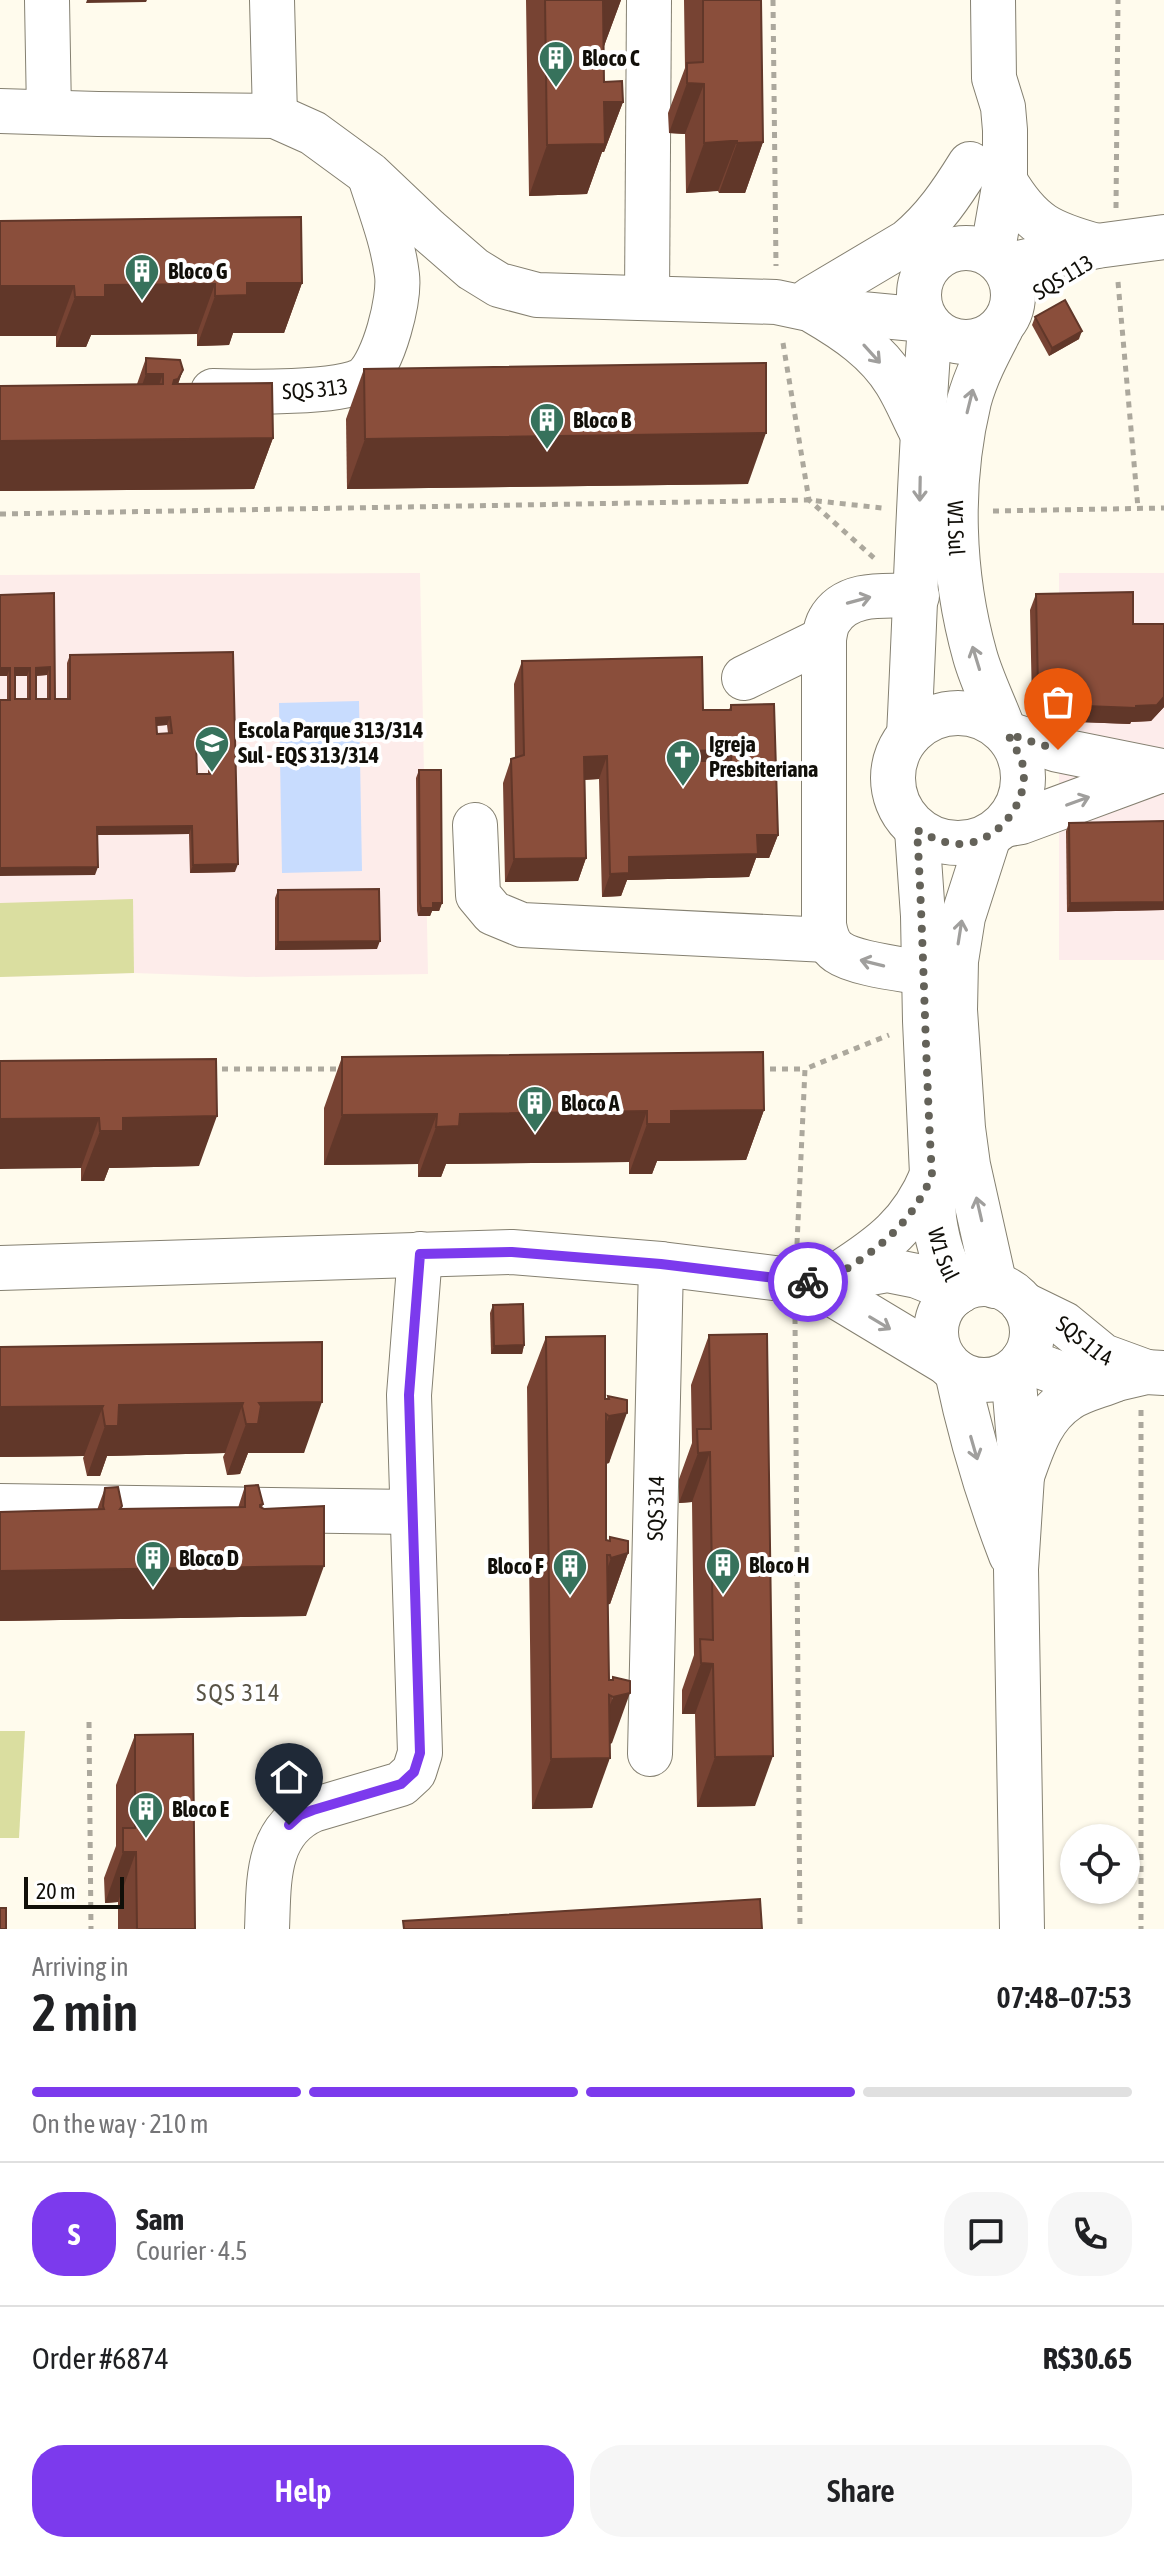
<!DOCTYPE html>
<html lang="en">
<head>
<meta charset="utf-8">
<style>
	body { margin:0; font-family:"Asap Condensed",sans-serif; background:#f6f6f6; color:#202124; height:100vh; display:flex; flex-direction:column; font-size:30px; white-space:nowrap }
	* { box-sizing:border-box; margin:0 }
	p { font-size:26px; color:#757577 }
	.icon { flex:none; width:44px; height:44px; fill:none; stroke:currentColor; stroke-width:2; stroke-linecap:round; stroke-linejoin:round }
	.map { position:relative; height:1929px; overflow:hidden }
	.side { display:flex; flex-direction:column; background:#fff; flex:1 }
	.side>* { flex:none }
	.buttons { position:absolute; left:1060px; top:1824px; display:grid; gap:16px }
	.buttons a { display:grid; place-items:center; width:80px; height:80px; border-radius:50%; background:#fff; box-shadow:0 2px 6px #0004; font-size:40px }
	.scale { position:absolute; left:24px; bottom:20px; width:100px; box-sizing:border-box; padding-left:8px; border:4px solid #110f09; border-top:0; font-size:22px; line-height:28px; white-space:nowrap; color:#110f09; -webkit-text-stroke:6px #fff; paint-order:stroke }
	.pin { position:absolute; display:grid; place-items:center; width:68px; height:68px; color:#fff; margin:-82px -34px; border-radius:50% 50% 50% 0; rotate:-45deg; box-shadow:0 0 8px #0007 }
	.pin .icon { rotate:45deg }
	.courier { position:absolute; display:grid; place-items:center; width:80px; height:80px; margin:-40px; border:6px solid #7c3aed; border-radius:50%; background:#fff; color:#222; box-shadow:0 2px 10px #0007 }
	.overview em { font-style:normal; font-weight:600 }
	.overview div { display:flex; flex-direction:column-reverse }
	.overview { display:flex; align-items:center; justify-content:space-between; height:136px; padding:0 32px }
	h1 { font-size:52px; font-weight:600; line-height:60px }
	.bar { display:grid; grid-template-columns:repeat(4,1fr); gap:12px 8px; align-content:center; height:96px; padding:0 32px }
	.bar i { height:10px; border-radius:6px; background:#e0e0e0 }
	.bar .selected { background:#7c3aed }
	.bar p { grid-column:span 4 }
	.line { display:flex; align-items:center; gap:20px; padding:0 32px; border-top:2px solid #e0e0e0 }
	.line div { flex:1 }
	.round { display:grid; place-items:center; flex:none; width:84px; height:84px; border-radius:32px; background:#f6f6f6 }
	.action { display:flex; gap:16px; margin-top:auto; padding:16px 32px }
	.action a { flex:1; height:92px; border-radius:32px; background:#7c3aed; color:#fff; font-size:32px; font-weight:600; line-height:92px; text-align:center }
	.action a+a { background:#f6f6f6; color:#202124 }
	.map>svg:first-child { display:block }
</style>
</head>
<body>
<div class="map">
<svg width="1164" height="1929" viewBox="0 0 1164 1929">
	<rect width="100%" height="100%" fill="#fffbed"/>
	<rect fill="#fdeceb" x="1059" y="573" width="105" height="387"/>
	<polygon fill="#fdecea" points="420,573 428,974 247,977 134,973 0,977 0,575"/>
	<g fill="#dadea0">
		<polygon points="133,899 134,973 0,977 0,903"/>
		<polygon points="0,1731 25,1731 19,1838 0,1838"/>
	</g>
	<polygon fill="#c8dcfe" points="359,701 362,871 282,873 279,703"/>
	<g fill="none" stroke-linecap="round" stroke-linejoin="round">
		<g stroke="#858071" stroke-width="46">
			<g id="minor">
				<polyline points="47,0 49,112"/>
				<polyline points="272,0 275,116"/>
				<polyline points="0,111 98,114 275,116 313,133 369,174 428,230 473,269 499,285 537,295 776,302 809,309 925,320"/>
				<path d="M1005,181C1031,225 1050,233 1097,246"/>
				<circle cx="966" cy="295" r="47"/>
				<polyline points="992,255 1005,181 1005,130 1003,107 994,78 993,0"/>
				<polyline points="1004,266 1097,246 1164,237"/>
				<polyline points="647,298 649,0"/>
				<path d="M811,299L907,242C934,220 952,193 970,164"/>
				<path d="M815,312C846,330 877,351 896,382C906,398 913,416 922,433"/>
				<path id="s1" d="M1001,328C989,351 976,375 969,401C949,484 952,574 975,656C982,681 995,706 1004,731"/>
				<path id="s2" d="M213,391C241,392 347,394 365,378C384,362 400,299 397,275C393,242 381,211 371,180"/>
				<path d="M917,596C887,596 846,590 829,621C826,626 825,633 824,639V925C826,936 829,946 838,952C855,964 902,969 924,973"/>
				<polyline points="744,678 824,639"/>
				<circle cx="958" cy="778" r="65"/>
				<polyline points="1008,734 1058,750 1162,771"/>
				<path d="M909,735C916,599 919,463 930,327"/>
				<polyline points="475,825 478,895 493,913 522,925 827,940"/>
				<polyline points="1004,825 1021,822 1159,771"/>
				<path id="s3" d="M917,830L923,916L925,1021L934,1218C938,1246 945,1267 960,1291"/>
				<polyline points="989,836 963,917 956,961 955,1010 963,1128 968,1165 995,1286"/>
				<polyline points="0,1268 512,1252 661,1264 814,1283 887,1270 917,1276 942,1286 954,1295"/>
				<path d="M840,1273C882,1246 912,1224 932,1175"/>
				<polyline points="814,1283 947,1363"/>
				<circle cx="984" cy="1332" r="48"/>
				<path id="s4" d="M1023,1304L1064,1324L1103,1356L1144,1371"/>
				<polyline points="1023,1360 1061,1374 1116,1379 1146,1372 1164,1373"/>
				<polyline points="1013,1371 1022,1476 1016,1569 1022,1929"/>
				<path d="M957,1372C970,1435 988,1495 1011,1555"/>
				<path d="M1023,1473C1033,1445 1042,1416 1068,1399C1081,1390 1100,1386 1114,1380"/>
				<polyline points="0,1506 412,1512"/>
				<path id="s5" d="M650,1754L661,1264"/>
				<path d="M267,1929C269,1884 265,1831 313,1810L401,1784L414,1772L420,1753L409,1395L420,1254"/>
			</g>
		</g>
		<g stroke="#aca89d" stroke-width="5" stroke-dasharray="6 6" stroke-linecap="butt">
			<polyline points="773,0 776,266"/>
			<polyline points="1116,208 1118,0"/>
			<polyline points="1118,282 1138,508"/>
			<polyline points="783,343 809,500 874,558"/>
			<polyline points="993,511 1164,508"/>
			<polyline points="0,514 809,500 882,508"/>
			<polyline points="210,1069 344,1069"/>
			<polyline points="758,1069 805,1069"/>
			<polyline points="797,1244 805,1069 889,1035"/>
			<polyline points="795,1318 800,1929"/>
			<polyline points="1141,1410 1141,1929"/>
			<polyline points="89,1722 91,1929"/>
		</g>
		<use href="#minor" stroke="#fff" stroke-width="44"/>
	</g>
	<g fill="#774333" fill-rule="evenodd">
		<polygon points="526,0 621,0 604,46 604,82 623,102 604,152 602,152 587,194 529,196"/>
		<polygon points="684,0 761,0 763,142 745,193 719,193 718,191 713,191 686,193 685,134 669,133 668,113 685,68"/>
		<polygon points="0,221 302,283 284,333 233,333 229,345 197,346 197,334 91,335 86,347 56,347 56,336 0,336"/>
		<polygon points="1035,317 1079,339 1049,356 1032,325"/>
		<polygon points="146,358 183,370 178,384 273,438 254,489 0,491 0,386 137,384"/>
		<polygon points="364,369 748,484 347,489 346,419"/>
		<path d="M54,593L55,699H67V663L70,655L233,652L235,872L190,873L189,834L97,835L95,875L7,700V676H0ZM47,675V699H36V676ZM15,676H27V699H15ZM167,725L168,733L157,734L156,726ZM196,749H208V774H197Z"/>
		<polygon points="1036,594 1133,624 1164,624 1164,707 1151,721 1131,722 1130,724 1079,722 1063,707 1063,703 1032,703 1030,610"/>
		<polygon points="522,661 703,710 729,710 731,705 778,835 769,858 756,858 749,877 627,880 621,896 602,897 599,779 585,780 586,858 578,881 505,882 503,783 511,759 515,758 514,684"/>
		<polygon points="419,770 442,903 439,911 432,911 430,916 418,916 417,911 416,778"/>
		<polygon points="1164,821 1164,910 1067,912 1066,831 1069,823"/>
		<polygon points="278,890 377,949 275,950 275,898"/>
		<polygon points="342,1057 764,1110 746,1160 657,1161 652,1174 629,1174 629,1162 446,1164 441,1177 418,1177 418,1164 324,1165 324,1108"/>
		<polygon points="0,1061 199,1166 109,1168 104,1181 81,1181 81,1168"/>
		<polygon points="493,1305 524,1345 522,1354 491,1354 490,1313"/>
		<polygon points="709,1335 755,1806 697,1807 695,1714 682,1714 682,1690 694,1655 692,1502 679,1503 679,1479 692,1443 691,1385"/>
		<polygon points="546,1337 605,1399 607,1399 608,1396 627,1400 609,1463 606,1464 606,1540 609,1540 610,1537 628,1553 610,1604 608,1604 609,1680 612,1680 613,1677 612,1743 610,1744 592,1808 532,1809 527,1387"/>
		<polygon points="322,1342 304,1453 248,1453 240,1474 227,1475 223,1457 225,1453 107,1456 100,1476 87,1476 83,1458 84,1456 0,1457 0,1347"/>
		<polygon points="245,1486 263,1504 262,1508 306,1616 0,1621 0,1512 97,1510 105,1488 122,1506 121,1509 238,1508"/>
		<polygon points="135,1735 195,1929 118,1929 118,1902 105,1903 104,1878 116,1846 116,1785"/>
	</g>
	<g fill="#613729">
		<polygon points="87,0 147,0 146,2 86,3"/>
		<polygon points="602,0 621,0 604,46"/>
		<polygon points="687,83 704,84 685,134 669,133"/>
		<polygon points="604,102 623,102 604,152 602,152 587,194 529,196 547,145"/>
		<polygon points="737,141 718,191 686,193 704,143"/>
		<polygon points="763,142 745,193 719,193 737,143"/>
		<polygon points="247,283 302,283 284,333 233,333 229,345 197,346 215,296"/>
		<polygon points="215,284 197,334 91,335 86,347 56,347 75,297 105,285"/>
		<polygon points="0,286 74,286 56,336 0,336"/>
		<polygon points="1082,331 1079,339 1049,356 1052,348"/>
		<polygon points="183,370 165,420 174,380"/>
		<polygon points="146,374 163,374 145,424 128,424"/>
		<polygon points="766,433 748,484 347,489 365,439"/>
		<polygon points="273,438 254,489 0,491 0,441"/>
		<polygon points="50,667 47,675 33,676 36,668"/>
		<polygon points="0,668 10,668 7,676 0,676"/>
		<polygon points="15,668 30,668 27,676 12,676"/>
		<polygon points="1038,687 1069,687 1063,703 1032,703"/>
		<polygon points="1164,697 1164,707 1151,721 1131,722 1130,724 1079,722 1085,706 1136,706"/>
		<polygon points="170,717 167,725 153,726 156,718"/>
		<polygon points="196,741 211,741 208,749 193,749"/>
		<polygon points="732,750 723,774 676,774 684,751"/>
		<polygon points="607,756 599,779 576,780 584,757"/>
		<polygon points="192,826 189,834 94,835 97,827"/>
		<polygon points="757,835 778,835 769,858 756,858 749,877 627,880 621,896 602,897 610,874 629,857"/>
		<polygon points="586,858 578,881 505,882 514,859"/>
		<polygon points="238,864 235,872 190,873 193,865"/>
		<polygon points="98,867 95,875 0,876 0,868"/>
		<polygon points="1164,902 1164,910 1067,912 1070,903"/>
		<polygon points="433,903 442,903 439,911 432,911 430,916 418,916 421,908"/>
		<polygon points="380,941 377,949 275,950 278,942"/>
		<polygon points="764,1110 746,1160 657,1161 652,1174 629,1174 647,1124 671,1111"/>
		<polygon points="647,1111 629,1162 446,1164 441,1177 418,1177 436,1127 460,1114"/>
		<polygon points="437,1114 418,1164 324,1165 342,1115"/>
		<polygon points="217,1116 199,1166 109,1168 104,1181 81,1181 100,1131 123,1118"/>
		<polygon points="99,1118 81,1168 0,1169 0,1119"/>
		<polygon points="524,1345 522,1354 491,1354 494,1346"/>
		<polygon points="322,1402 304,1453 248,1453 240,1474 227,1475 246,1424 259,1403"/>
		<polygon points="243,1403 225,1453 107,1456 100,1476 87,1476 105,1426 119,1405"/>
		<polygon points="103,1406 84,1456 0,1457 0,1407"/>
		<polygon points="627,1413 609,1463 591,1466 609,1416"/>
		<polygon points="710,1452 692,1502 679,1503 698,1453"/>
		<polygon points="628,1553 610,1604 593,1608 611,1558"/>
		<polygon points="324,1566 306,1616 0,1621 0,1571"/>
		<polygon points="701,1663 713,1664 695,1714 682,1714"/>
		<polygon points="630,1693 612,1743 594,1747 613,1697"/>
		<polygon points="773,1756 755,1806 697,1807 715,1757"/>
		<polygon points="610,1758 592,1808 532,1809 551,1759"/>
		<polygon points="123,1852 136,1852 118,1902 105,1903"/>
	</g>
	<g fill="#8a4e3b" stroke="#613729" stroke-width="2" fill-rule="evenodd">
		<polygon points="545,0 603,0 604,82 622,81 623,102 604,102 605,144 547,145"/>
		<polygon points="703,0 761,0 763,142 737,143 737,141 731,141 704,143 704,84 687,83 687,63 703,62"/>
		<polygon points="301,217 302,283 247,283 247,295 215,296 215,284 105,285 105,297 75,297 74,286 0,286 0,221"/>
		<polygon points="1065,300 1082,331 1052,348 1035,317"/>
		<polygon points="146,358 180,360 183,370 178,379 174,380 173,384 272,383 273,438 0,441 0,386 163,384 163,374 146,374"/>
		<polygon points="766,363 766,433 365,439 364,369"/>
		<polygon points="1133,592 1133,624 1164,624 1164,697 1157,705 1136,706 1136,708 1085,706 1068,691 1069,687 1038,687 1036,594"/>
		<path d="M54,593L55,699H70V655L233,652L238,864L193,865L192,826L97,827L98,867L0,868V700H10V668H0V595ZM50,667V699H36V668ZM15,668H30V699H15ZM170,717L172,733L157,734L156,718ZM196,741H211V774H197Z"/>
		<path d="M702,657L703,710H731V705L774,704L778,835H757L758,854L629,857V873L610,874L607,756L584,757L586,858L514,859L511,759L524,755L522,661ZM732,750L731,761H683L684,751Z"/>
		<polygon points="419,770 441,770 442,903 433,903 433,908 421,908 420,903"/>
		<polygon points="1164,821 1164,902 1070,903 1069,823"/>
		<polygon points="379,889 380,941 278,942 278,890"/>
		<polygon points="763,1052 764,1110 671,1111 671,1124 647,1124 647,1111 460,1114 459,1126 436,1127 437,1114 342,1115 342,1057"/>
		<polygon points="216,1059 217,1116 123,1118 123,1131 100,1131 99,1118 0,1119 0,1061"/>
		<polygon points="523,1304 524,1345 494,1346 493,1305"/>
		<polygon points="767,1334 773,1756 715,1757 713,1664 701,1663 700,1639 713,1640 710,1452 698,1453 697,1429 711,1429 709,1335"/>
		<polygon points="605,1336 605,1399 609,1399 608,1396 627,1400 627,1413 609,1416 606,1414 606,1540 610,1541 610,1537 628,1541 628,1553 611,1558 610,1555 607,1555 609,1680 613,1680 613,1677 630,1681 630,1693 613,1697 609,1695 610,1758 551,1759 546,1337"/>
		<polygon points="322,1342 322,1402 259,1403 261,1406 258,1424 246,1424 242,1406 243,1403 119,1405 118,1426 105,1426 102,1408 103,1406 0,1407 0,1347"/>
		<polygon points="258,1485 263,1504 260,1505 260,1507 264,1509 324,1506 324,1566 0,1571 0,1512 104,1509 103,1506 105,1488 118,1487 122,1506 120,1509 245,1507 245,1486"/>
		<polygon points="193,1734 195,1929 137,1929 136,1852 123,1852 123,1828 135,1828 135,1735"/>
		<polygon points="760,1899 762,1929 404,1929 403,1921"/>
		<rect x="0" y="1908" width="6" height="21"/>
	</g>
	<defs><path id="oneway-shaft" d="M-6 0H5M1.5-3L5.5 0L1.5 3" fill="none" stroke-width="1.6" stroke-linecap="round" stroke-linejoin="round" transform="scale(2)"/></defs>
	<g stroke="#a09f9d">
		<use href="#oneway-shaft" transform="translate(872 354) rotate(48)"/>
		<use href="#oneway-shaft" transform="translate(970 401) rotate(-76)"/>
		<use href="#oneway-shaft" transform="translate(920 489) rotate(91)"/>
		<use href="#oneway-shaft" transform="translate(859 600) rotate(-15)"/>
		<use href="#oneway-shaft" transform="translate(976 658) rotate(-107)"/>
		<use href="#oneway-shaft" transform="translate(1078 801) rotate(-20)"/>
		<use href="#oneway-shaft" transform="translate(960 932) rotate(-81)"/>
		<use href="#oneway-shaft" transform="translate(872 963) rotate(-166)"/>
		<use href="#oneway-shaft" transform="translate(979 1209) rotate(-103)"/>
		<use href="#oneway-shaft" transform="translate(880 1323) rotate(31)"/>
		<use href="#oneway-shaft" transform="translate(974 1448) rotate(74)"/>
	</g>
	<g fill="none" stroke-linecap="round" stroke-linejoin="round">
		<path stroke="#646259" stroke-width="8" stroke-dasharray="0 14.4" d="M808,1282C825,1285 834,1277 848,1268C885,1244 915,1217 932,1175C925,1060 924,945 917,830C932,838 946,845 964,844C1001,840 1032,798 1022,762C1019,753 1012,743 1008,734L1058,750"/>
		<polyline stroke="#7c3aed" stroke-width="10" points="289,1825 300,1815 313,1810 401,1784 414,1772 420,1753 409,1395 420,1254 512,1252 661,1264 808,1282"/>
	</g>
	<defs>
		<g id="building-pin" transform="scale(1.8)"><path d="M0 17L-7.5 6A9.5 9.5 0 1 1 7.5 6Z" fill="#37725c" stroke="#fff"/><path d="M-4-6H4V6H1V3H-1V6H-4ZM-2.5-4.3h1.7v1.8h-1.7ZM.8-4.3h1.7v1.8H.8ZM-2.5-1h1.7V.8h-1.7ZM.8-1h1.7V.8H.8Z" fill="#fff"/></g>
		<g id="school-pin" transform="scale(1.8)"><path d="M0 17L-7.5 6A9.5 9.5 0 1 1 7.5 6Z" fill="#37725c" stroke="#fff"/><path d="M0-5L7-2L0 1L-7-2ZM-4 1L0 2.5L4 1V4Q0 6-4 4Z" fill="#fff"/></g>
		<g id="church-pin" transform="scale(1.8)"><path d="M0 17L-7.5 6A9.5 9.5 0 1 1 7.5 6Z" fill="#37725c" stroke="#fff"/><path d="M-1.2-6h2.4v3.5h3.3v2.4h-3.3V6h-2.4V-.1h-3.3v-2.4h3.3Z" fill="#fff"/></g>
	</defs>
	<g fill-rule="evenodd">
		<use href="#building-pin" x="556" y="58"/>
		<use href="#building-pin" x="142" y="271"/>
		<use href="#building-pin" x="547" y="420"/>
		<use href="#school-pin" x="212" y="743"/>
		<use href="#church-pin" x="683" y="757"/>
		<use href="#building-pin" x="535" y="1103"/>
		<use href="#building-pin" x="153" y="1558"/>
		<use href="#building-pin" x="723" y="1565"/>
		<use href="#building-pin" x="570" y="1566"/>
		<use href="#building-pin" x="146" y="1809"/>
	</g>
	<g text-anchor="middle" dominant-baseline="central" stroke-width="8" stroke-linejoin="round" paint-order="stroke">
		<g font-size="22" font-weight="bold" fill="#110f09" stroke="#fff" text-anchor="start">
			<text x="582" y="58">Bloco C</text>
			<text x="168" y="271">Bloco G</text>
			<text x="573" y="420">Bloco B</text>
			<text x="238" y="730">Escola Parque 313/314<tspan x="238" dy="25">Sul - EQS 313/314</tspan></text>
			<text x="709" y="744">Igreja<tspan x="709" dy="25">Presbiteriana</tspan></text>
			<text x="561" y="1103">Bloco A</text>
			<text x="179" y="1558">Bloco D</text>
			<text x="749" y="1565">Bloco H</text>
			<text x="544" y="1566" text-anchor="end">Bloco F</text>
			<text x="172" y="1809">Bloco E</text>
		</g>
		<g font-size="22" fill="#110f09" stroke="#fff">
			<text transform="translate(1063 277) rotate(-31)">SQS 113</text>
			<text stroke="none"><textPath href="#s2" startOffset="102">SQS 313</textPath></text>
			<text stroke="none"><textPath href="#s1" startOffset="208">W1 Sul</textPath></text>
			<text stroke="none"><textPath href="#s3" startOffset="426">W1 Sul</textPath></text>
			<text stroke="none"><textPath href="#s4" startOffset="72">SQS 114</textPath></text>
			<text stroke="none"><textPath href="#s5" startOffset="246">SQS 314</textPath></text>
		</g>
		<g font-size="24" letter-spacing="2" fill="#595446" stroke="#fff">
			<text x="239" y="1692">SQS 314</text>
		</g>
	</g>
</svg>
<div class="buttons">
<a><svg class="icon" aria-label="locate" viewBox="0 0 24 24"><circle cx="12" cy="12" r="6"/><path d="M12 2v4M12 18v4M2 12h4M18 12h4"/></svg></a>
</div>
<div class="scale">20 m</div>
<div class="pin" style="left:1058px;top:750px;background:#ea580c"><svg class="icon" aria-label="bag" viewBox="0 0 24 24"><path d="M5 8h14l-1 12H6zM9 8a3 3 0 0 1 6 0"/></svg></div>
<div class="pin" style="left:289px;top:1825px;background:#1f2937"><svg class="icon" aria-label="home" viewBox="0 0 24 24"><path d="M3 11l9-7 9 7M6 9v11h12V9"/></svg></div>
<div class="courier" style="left:808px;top:1282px"><svg class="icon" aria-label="bike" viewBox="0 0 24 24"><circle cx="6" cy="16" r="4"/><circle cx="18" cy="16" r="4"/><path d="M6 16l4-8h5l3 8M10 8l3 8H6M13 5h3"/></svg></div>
</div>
<section class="side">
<div class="overview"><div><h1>2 min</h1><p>Arriving in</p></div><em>07:48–07:53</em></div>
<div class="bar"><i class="selected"></i><i class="selected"></i><i class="selected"></i><i></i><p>On the way · 210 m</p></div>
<div class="line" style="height:144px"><b class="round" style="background:#7c3aed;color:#fff">S</b><div><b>Sam</b><p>Courier · 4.5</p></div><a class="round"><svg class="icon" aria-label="chat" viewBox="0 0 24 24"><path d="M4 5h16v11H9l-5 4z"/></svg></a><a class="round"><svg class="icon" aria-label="phone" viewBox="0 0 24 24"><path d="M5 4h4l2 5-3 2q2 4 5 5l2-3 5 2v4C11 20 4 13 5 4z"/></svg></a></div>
<div class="line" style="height:104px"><div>Order #6874</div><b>R$30.65</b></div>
<div class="action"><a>Help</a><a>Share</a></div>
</section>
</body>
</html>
